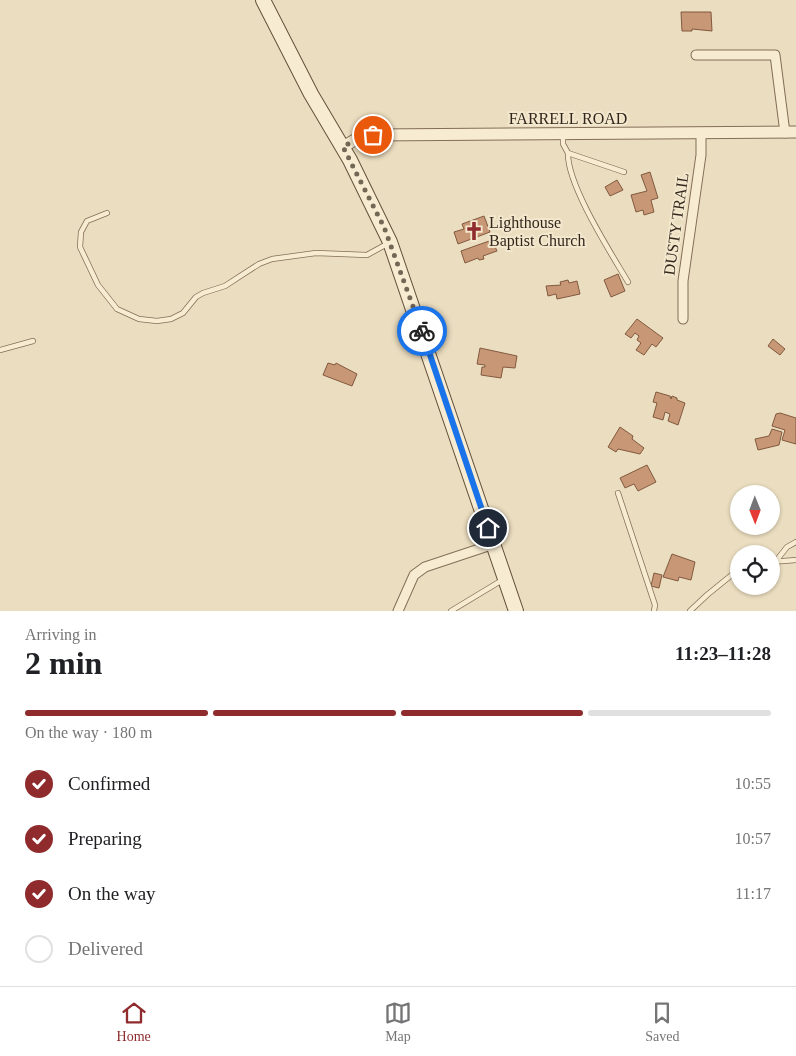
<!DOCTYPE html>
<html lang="en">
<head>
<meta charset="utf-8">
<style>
	body { margin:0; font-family:Georgia,serif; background:#f6f6f6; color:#202124; height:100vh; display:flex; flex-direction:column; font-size:19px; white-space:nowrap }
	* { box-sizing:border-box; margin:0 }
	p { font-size:16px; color:#757577 }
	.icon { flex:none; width:28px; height:28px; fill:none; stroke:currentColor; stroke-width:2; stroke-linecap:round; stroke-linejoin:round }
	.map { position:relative; height:611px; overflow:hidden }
	.sheet { display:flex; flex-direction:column; background:#fff; flex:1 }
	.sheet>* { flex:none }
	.needle { width:32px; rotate:179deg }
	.controls { position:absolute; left:730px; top:485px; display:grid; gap:10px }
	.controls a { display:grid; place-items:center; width:50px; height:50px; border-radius:50%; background:#fff; box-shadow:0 1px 4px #0004; font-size:25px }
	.pin { position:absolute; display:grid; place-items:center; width:42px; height:42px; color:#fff; margin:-21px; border:2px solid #fff; border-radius:50%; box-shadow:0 1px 5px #0007 }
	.courier { position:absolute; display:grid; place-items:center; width:50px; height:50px; margin:-25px; border:4px solid #1a73e8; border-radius:50%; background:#fff; color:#222; box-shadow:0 1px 6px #0007 }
	.headline em { font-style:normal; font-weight:800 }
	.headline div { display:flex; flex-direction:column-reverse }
	.headline { display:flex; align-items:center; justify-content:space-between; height:85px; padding:0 25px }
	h1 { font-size:32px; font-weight:800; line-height:38px }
	.bar { display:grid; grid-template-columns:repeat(4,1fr); gap:8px 5px; align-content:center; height:60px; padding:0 25px }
	.bar i { height:6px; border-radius:4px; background:#e0e0e0 }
	.bar .active { background:#8f2b2d }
	.bar p { grid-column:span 4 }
	ol { padding:0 25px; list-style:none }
	li { display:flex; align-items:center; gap:15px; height:55px }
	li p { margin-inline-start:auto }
	li .icon { padding:5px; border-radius:50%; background:#8f2b2d; color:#fff; stroke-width:4 }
	li:last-child { color:#757577 }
	li i { width:28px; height:28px; border:2px solid #e0e0e0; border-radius:50% }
	.menu { display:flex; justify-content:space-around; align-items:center; height:70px; border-top:1px solid #e0e0e0; background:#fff; font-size:14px; color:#757577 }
	.menu a { display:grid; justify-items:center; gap:2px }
	.menu .active { color:#8f2b2d }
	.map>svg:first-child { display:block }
</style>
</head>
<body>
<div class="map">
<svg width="796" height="611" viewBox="0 0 796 611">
	<rect width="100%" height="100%" fill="#ebddbf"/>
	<g fill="#c89776" stroke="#81593f">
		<polygon points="681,12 711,12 712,31 692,29 692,31 682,31"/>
		<polygon points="650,172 658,198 651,200 654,212 644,215 643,210 636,212 631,195 647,191 641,175"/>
		<polygon points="617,180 623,190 610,196 605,187"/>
		<polygon points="484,216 490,232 458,244 454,232 464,229 462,224"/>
		<polygon points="492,240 497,251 483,256 484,259 479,260 478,258 465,263 461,251"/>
		<polygon points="618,274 625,291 611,297 604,280"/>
		<polygon points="568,280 569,283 577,281 580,294 557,299 556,294 548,296 546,286 561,285 560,282"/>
		<polygon points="637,319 663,338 656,347 652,344 644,355 636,350 641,343 637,340 639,336 635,333 631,338 625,334"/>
		<polygon points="773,339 785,349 780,355 768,346"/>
		<polygon points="480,348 517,356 515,368 503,367 501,378 481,375 482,367 485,367 485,365 477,364"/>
		<polygon points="328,363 335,365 336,363 357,374 352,386 323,375"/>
		<polygon points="656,392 670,396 671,399 672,396 677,398 677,400 685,403 678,425 668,421 670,414 665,412 663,420 653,417 657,403 653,402"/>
		<polygon points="780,413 796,418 796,444 782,440 785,430 772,426 776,414"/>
		<polygon points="620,427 633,436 632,439 644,448 640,454 618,449 616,452 608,447"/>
		<polygon points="772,429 782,432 779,445 758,450 755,439 769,436"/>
		<polygon points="647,465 656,482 638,491 634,484 625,488 620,478"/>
		<polygon points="672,554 695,562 691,580 679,577 678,581 663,577"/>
		<polygon points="654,573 662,575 659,588 651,586"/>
	</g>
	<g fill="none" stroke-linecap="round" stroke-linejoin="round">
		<g stroke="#836e58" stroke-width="6">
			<g id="service">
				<polyline points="563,135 563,144 568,153 624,172"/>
				<path d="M568,153C567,185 611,253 628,282"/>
				<polyline points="107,213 87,221 81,232 80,247 98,285 117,309 139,319 157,321 171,319 183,313 196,297 203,293 225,286 259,264 272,259 316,253 367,255 387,244"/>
				<polyline points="0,350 33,341"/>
				<polyline points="618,493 655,605 654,611"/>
				<polyline points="776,561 787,547 796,542"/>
				<polyline points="771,562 796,560"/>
				<polyline points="451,611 504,579"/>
				<polyline points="690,611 707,595 739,569"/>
			</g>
		</g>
		<g stroke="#836e58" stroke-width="11">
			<g id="minor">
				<polyline points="696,55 775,55 785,133"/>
				<polyline points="683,319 683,281 701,155 701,134"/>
				<polyline points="398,611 414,575 425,567 494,544"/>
			</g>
		</g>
		<g stroke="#836e58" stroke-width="13">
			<polyline id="tertiary" points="343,147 358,138 373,135 796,132"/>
		</g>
		<g stroke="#64503c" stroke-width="16">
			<polyline id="secondary" points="263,0 311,94 350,160 390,242 516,611"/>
		</g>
		<use href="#service" stroke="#f7ebd1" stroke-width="4.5"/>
		<use href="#minor" stroke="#f7ebd1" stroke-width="9"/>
		<use href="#tertiary" stroke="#f7ebd1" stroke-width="11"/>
		<use href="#secondary" stroke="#f7ebd1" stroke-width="14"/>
	</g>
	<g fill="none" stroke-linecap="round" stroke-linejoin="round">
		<polyline stroke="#736755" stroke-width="5" stroke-dasharray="0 9" points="373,135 358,138 343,147 384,227 422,331"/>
		<polyline stroke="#1a73e8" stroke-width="6" points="422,331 488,528"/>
	</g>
	<defs>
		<g id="church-bare" transform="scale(1.5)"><path d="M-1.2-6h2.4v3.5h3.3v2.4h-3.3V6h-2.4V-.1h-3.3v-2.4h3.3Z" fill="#8f2b2d" stroke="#f3e8ce" stroke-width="2.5" paint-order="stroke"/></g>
	</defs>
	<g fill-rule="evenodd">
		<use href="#church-bare" x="474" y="231"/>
	</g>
	<g text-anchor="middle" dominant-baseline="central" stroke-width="4" stroke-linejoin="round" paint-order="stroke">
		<g font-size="16" fill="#33271c" stroke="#f3e8ce">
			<text x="568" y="118">FARRELL ROAD</text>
			<text transform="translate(676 224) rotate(-82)">DUSTY TRAIL</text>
		</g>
		<g font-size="16" fill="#33271c" stroke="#f3e8ce" text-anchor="start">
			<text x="489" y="222">Lighthouse<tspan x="489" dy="18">Baptist Church</tspan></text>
		</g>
	</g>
</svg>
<div class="controls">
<a><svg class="needle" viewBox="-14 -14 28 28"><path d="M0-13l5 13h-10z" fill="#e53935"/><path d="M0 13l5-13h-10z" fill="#757577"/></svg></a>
<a><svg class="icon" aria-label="locate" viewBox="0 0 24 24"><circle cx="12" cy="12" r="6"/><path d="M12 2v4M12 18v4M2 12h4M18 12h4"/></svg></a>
</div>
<div class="pin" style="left:373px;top:135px;background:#ea580c"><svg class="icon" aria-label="bag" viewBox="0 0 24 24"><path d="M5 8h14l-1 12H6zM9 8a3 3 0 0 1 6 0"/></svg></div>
<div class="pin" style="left:488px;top:528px;background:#1f2937"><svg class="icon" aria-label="home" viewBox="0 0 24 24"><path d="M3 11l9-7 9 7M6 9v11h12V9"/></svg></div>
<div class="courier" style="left:422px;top:331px"><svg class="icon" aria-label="bike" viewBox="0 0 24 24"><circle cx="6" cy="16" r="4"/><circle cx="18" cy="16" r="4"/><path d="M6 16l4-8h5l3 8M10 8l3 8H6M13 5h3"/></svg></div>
</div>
<section class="sheet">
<div class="headline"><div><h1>2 min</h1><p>Arriving in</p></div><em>11:23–11:28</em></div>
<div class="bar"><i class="active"></i><i class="active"></i><i class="active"></i><i></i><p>On the way · 180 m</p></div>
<ol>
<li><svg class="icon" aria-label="check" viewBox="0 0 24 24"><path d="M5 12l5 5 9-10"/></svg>Confirmed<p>10:55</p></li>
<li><svg class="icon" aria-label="check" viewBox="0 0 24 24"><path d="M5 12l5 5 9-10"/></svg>Preparing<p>10:57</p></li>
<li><svg class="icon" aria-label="check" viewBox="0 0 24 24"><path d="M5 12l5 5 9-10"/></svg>On the way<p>11:17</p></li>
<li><i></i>Delivered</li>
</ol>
</section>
<nav class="menu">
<a class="active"><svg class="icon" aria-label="home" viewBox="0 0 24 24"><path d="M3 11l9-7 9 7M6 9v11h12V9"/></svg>Home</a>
<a><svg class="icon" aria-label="map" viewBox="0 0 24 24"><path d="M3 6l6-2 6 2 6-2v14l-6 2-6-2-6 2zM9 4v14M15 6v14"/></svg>Map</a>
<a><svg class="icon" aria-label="saved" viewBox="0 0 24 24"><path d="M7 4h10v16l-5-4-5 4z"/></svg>Saved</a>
</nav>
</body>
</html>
